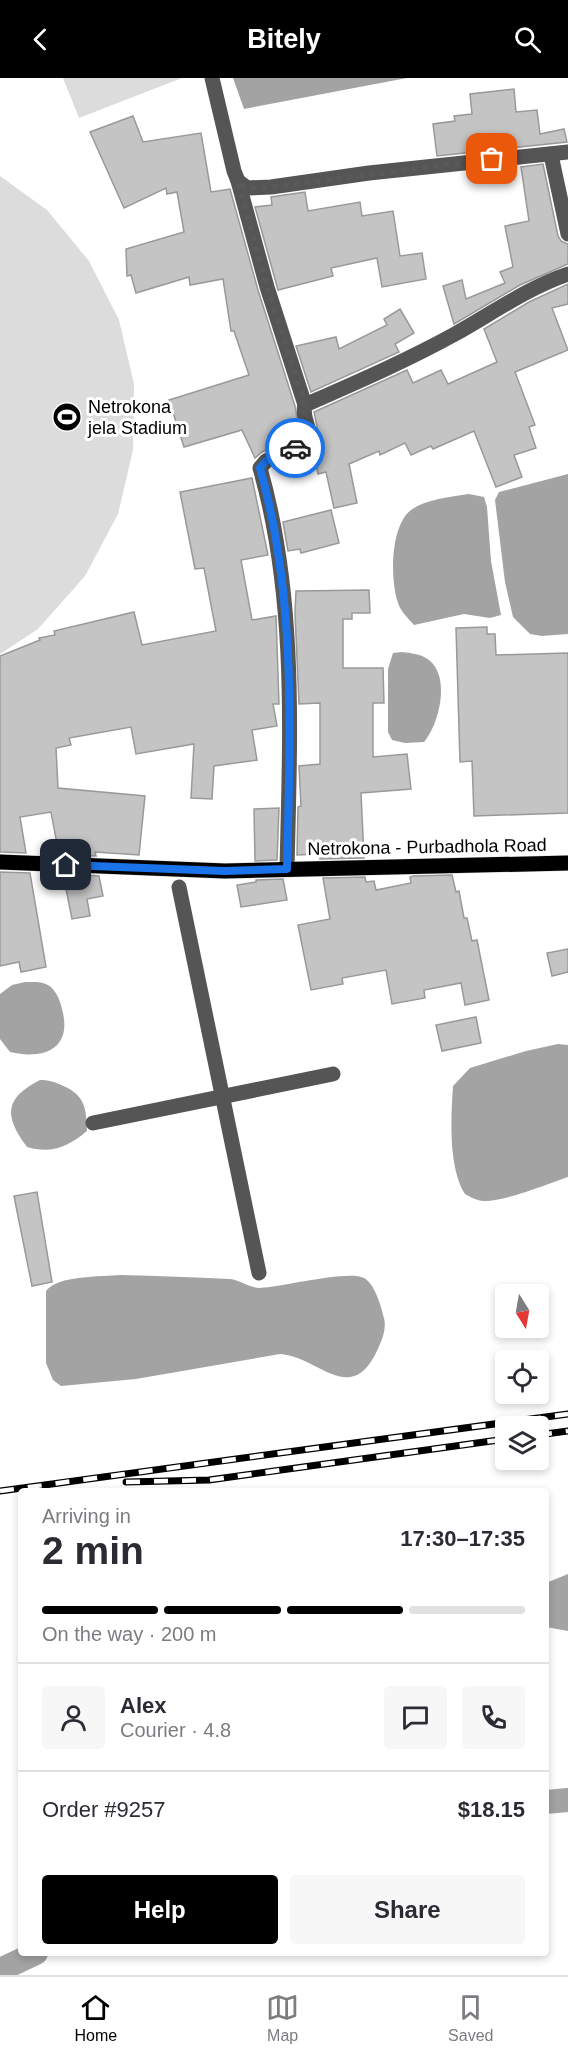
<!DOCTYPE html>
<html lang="en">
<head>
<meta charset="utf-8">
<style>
	body { margin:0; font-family:Arial,sans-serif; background:#f7f7f7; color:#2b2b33; height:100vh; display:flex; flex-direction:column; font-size:22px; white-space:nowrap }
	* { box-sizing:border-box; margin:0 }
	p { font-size:20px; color:#7c7c81 }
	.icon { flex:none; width:33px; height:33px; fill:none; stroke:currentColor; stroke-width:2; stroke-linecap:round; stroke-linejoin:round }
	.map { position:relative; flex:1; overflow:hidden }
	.details { position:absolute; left:18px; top:1410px; width:531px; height:468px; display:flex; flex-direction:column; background:#fff; border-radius:6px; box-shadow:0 3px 9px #0003 }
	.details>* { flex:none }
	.needle { width:39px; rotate:169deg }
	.tools { position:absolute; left:495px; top:1206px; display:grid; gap:12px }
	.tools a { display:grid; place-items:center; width:54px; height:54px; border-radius:6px; background:#fff; box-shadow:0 3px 9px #0003; font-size:30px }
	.pin { position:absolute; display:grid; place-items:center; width:51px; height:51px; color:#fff; margin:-26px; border-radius:12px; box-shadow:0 3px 9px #0006 }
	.courier { position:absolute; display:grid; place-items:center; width:60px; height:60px; margin:-30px; border:4px solid #1a73e8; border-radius:50%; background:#fff; color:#222; box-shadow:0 2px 8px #0007 }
	.overview em { font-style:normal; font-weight:700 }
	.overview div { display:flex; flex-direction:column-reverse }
	.overview { display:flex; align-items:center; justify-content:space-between; height:102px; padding:0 24px }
	h1 { font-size:39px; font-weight:700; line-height:45px }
	.bar { display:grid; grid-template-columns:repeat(4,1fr); gap:9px 6px; align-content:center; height:72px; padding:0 24px }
	.bar i { height:8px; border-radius:4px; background:#e1e1e2 }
	.bar .current { background:#000 }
	.bar p { grid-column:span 4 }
	.line { display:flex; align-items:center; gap:15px; padding:0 24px; border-top:2px solid #e1e1e2 }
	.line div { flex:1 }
	.round { display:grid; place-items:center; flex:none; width:63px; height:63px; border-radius:6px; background:#f7f7f7 }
	.action { display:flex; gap:12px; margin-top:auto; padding:12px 24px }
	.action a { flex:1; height:69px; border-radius:6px; background:#000; color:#fff; font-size:24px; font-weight:700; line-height:69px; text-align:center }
	.action a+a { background:#f7f7f7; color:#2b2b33 }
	header { display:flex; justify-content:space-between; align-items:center; height:78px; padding:0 24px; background:#000; color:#fff; font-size:27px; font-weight:700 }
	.tab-bar { display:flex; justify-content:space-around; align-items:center; height:84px; border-top:2px solid #e1e1e2; background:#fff; font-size:16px; color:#7c7c81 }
	.tab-bar a { display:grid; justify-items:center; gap:3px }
	.tab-bar .current { color:#000 }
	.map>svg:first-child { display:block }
</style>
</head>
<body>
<header><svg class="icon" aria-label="back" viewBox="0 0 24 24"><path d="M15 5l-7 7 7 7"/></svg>Bitely<svg class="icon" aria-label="search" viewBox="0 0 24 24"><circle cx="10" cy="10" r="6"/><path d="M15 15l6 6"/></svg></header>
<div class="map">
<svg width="568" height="1897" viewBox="0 0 568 1897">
	<rect width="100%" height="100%" fill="#fff"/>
	<g fill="#dcdcdc">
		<polygon points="63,0 182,0 79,40"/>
		<polygon points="0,98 47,132 89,183 119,242 134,306 133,372 118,436 85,498 38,551 0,576"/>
	</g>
	<g fill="#a3a3a3">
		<polygon points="233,0 407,0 244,31"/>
		<polygon points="568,396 568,556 542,558 530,556 513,539 505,504 495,422 499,414"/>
		<path d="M469,416L484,419L487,429L491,483L501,537L490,540L464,536L414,547C408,540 401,534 398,525C390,502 390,448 411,432C426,421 450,419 469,416Z"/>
		<path d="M402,574C411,575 421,576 429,582C451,599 439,647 424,664L405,665L392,662L388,654V591L393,575Z"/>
		<path d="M25,904C33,904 41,903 48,907C56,912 60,922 62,931C73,971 44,982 10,974L0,961V916L12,907Z"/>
		<path d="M558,966L568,967V1099C550,1105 495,1128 478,1122C474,1121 469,1118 465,1116C448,1089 451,1039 453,1008L470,990L526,973Z"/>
		<path d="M40,1002C48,1002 51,1003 59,1006C84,1016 86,1027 87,1053C68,1069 51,1076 27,1069C3,1037 5,1020 40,1002Z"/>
		<path d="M121,1197C157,1198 194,1199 230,1201C240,1202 250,1210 260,1210C283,1209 347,1192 364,1200C375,1206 381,1228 384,1240C387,1252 381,1264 376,1275C349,1328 318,1278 280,1276L136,1301L61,1308L53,1302L46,1285V1213C58,1197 101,1199 121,1197Z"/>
		<polygon points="568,1496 568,1553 546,1549 546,1505"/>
	</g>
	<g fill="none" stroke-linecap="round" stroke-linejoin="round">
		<g stroke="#a3a3a3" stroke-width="24">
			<polyline points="546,1724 568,1722"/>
			<polyline points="0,1892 36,1875"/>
		</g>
	</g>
	<g fill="#c4c4c4" stroke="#999" stroke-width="1.5">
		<polygon points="514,11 516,34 537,32 540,56 564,51 567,64 437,78 433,46 455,43 454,38 472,36 470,16"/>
		<polygon points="133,38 143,64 201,55 211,114 230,111 258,212 295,328 299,355 262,374 255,380 242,352 184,369 169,322 249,297 234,253 231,253 223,201 190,207 189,199 136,215 131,197 127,198 126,171 184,154 177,114 167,116 166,110 124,130 90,54"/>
		<polygon points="543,86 558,158 561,163 568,166 568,186 520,207 454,246 443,208 462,202 466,221 505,205 500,194 513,189 505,148 529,143 521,89"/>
		<polygon points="305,114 308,133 360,124 362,138 393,133 400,178 422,175 426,201 382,209 377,180 331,190 333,198 278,212 255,129 272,127 271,119"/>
		<polygon points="568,206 568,226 552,230 568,272 515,294 535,347 529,349 536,370 514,377 522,399 496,409 474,353 433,371 431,368 411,377 405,365 380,377 379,373 349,386 357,425 334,430 326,394 318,396 313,371 319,358 314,334 407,292 413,305 441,292 448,306 497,284 484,251 529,224"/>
		<polygon points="400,231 414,255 395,266 399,274 311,314 296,268 336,259 339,271 387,247 384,241"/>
		<polygon points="252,400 268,477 241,482 252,542 276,538 279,626 273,626 277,648 252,652 257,682 214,688 212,721 191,720 194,666 136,676 131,649 69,660 71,667 56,670 58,710 145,718 139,777 95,774 96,778 59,777 51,734 20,739 26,775 0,774 0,578 40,562 39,560 55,557 54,553 134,534 142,567 216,553 204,490 195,491 180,414"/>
		<polygon points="331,432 339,465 301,475 300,471 288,473 283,444"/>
		<polygon points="369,512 370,535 352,535 352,541 343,541 343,590 383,590 384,625 373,625 373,679 407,676 411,711 361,715 364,780 320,781 319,776 297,777 298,729 301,728 299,688 320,686 320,625 299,626 295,535 296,513"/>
		<polygon points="487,549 487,556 495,556 496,577 568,575 568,735 474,738 472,683 460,684 456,550"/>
		<polygon points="279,730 277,782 255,783 254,731"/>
		<polygon points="0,794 30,795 46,889 21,894 19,884 0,888"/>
		<polygon points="63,796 99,798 103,818 87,821 90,838 72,841"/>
		<polygon points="452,797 456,814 459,813 464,840 467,840 472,863 477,862 489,922 465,927 461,905 424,912 425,920 392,926 386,892 342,900 343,906 311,912 298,847 330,841 323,800 365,799 366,804 374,803 376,812 411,805 410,799 413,798"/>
		<polygon points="283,801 287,822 241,829 237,807 256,804 256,802"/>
		<polygon points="568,871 568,894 552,898 547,875"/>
		<polygon points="476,939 481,965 442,973 436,947"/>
		<polygon points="37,1114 52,1204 32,1208 14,1118"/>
	</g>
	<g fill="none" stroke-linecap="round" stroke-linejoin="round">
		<g stroke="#dbdbdb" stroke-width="16">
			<polyline id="major" points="0,784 225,793 568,785"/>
		</g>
		<g stroke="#555" stroke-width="15">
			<polyline points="212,0 234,93 238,103 247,110 271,109 369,95 568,74"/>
			<polyline points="551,77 568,156"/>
			<path d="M238,103L267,209L305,327C355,305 406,283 455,256C491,236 529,209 568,196"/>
			<path d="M287,791C290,657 297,520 260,390L266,383L308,363C312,350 301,339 305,327"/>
			<polyline points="179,809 259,1195"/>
			<polyline points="93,1045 333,996"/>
		</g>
		<use href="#major" stroke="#000" stroke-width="15"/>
		<g stroke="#000" stroke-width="7">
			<g id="rail">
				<polyline points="538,1357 568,1353"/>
				<polyline points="126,1404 209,1402 506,1361"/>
				<polyline points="0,1413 568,1336"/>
			</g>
		</g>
		<use href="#rail" stroke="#fff" stroke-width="4.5" stroke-dasharray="14" stroke-linecap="butt"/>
	</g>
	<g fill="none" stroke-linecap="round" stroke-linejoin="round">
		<polyline stroke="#595959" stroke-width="6" stroke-dasharray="0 10.8" points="295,370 310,360 303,334 305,327 267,209 238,104 247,110 271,109 492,81"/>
		<path stroke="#1a73e8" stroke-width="8" d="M66,787L225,793L287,791C290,657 297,521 260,390L266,383L295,370"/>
	</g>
	<defs>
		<g id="stadium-disc" transform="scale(1.5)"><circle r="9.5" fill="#000" stroke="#fff"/><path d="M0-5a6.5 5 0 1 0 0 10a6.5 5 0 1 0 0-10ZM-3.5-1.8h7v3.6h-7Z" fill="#fff"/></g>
	</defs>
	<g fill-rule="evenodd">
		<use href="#stadium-disc" x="67" y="339"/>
	</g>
	<g text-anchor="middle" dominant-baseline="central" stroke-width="6" stroke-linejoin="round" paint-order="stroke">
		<g font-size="18" fill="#000" stroke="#fff" text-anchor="start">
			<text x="88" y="329">Netrokona<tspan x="88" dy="21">jela Stadium</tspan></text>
		</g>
		<g font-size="18" fill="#000" stroke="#fff">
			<text transform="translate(427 769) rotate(-1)">Netrokona - Purbadhola Road</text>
		</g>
	</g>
</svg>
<div class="tools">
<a><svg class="needle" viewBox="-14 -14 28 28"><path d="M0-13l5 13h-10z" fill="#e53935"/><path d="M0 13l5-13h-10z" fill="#7c7c81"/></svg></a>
<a><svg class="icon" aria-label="locate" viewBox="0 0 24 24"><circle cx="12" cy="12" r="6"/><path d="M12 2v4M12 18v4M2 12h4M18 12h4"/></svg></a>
<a><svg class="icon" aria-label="layers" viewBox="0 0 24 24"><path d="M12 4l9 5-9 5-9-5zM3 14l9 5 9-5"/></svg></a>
</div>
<div class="pin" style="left:492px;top:81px;background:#ea580c"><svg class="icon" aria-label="bag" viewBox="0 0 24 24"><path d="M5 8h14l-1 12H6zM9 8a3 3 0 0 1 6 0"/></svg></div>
<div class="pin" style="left:66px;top:787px;background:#1f2937"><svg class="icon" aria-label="home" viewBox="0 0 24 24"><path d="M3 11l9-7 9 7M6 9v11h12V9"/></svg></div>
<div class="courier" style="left:295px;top:370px"><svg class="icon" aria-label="car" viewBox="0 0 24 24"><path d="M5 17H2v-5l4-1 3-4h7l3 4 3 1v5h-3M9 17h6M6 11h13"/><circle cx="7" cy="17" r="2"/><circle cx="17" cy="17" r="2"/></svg></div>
<section class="details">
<div class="overview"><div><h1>2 min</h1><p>Arriving in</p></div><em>17:30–17:35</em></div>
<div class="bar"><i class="current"></i><i class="current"></i><i class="current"></i><i></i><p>On the way · 200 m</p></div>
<div class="line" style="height:108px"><a class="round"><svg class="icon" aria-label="person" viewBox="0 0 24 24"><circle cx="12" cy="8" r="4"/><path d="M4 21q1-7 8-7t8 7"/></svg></a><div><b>Alex</b><p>Courier · 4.8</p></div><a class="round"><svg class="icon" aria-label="chat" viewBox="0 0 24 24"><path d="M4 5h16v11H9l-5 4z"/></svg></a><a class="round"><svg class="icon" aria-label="phone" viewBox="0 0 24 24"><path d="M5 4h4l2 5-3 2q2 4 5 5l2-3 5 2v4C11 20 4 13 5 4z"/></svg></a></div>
<div class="line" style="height:78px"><div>Order #9257</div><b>$18.15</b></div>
<div class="action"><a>Help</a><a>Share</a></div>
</section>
</div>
<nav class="tab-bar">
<a class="current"><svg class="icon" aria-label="home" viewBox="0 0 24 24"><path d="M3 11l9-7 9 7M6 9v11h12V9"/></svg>Home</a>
<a><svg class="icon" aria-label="map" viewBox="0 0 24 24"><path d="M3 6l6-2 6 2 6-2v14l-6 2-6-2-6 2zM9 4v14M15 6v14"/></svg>Map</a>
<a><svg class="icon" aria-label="saved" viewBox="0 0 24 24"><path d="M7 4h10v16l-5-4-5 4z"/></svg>Saved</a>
</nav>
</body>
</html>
